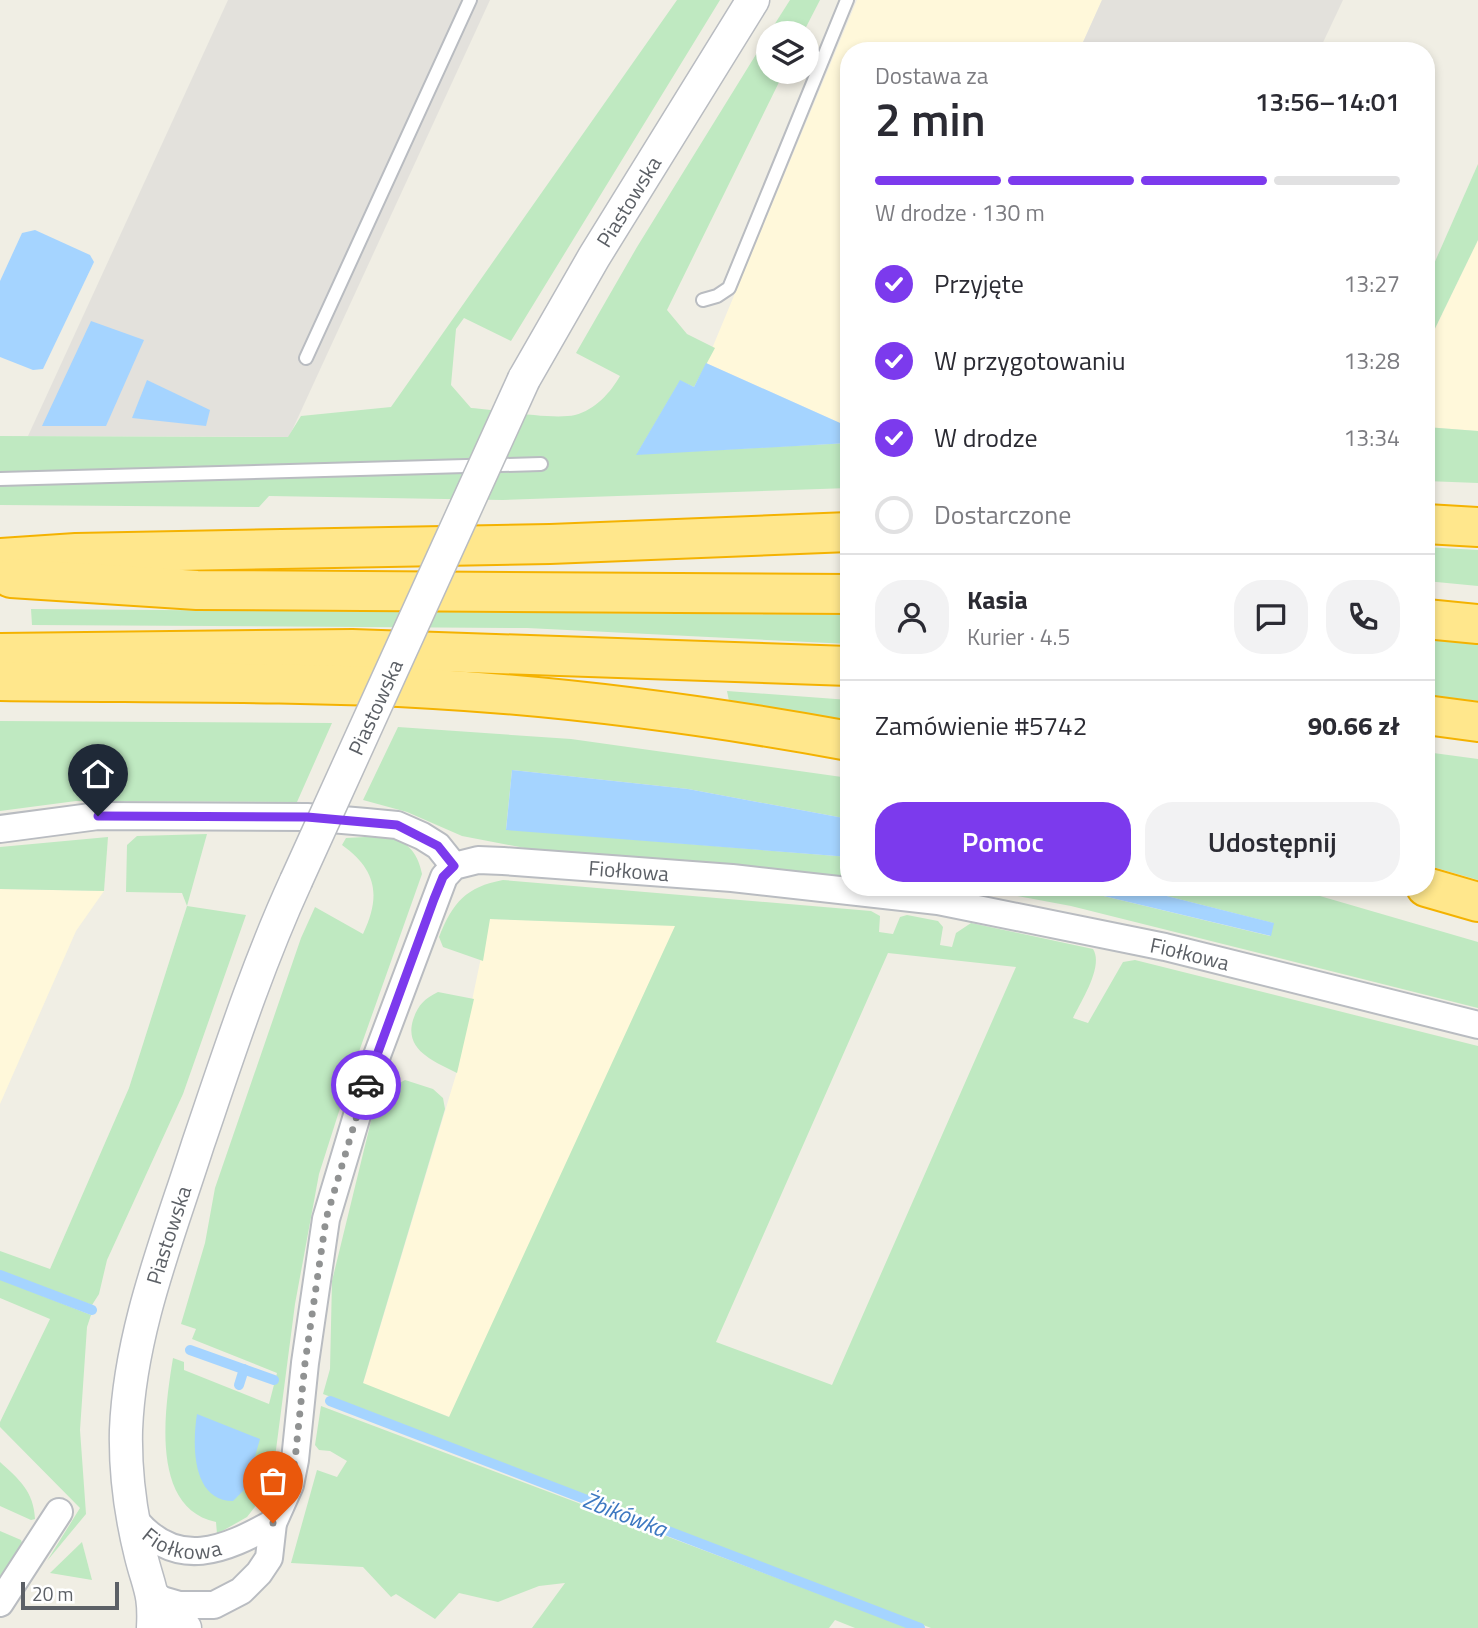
<!DOCTYPE html>
<html lang="pl">
<head>
<meta charset="utf-8">
<style>
	body { margin:0; font-family:"Titillium Web",sans-serif; background:#f2f2f3; color:#2b2b33; height:100vh; display:flex; flex-direction:column; font-size:26px; white-space:nowrap }
	* { box-sizing:border-box; margin:0 }
	p { font-size:23px; color:#7c7c81 }
	.icon { flex:none; width:38px; height:38px; fill:none; stroke:currentColor; stroke-width:2; stroke-linecap:round; stroke-linejoin:round }
	.map { position:relative; flex:1; overflow:hidden }
	.side { position:absolute; left:840px; top:42px; width:595px; height:854px; display:flex; flex-direction:column; background:#fff; border-radius:28px; box-shadow:0 4px 10px #0003 }
	.side>* { flex:none }
	.tools { position:absolute; left:756px; top:21px; display:grid; gap:14px }
	.tools a { display:grid; place-items:center; width:63px; height:63px; border-radius:50%; background:#fff; box-shadow:0 4px 10px #0003; font-size:35px }
	.scale { position:absolute; left:21px; bottom:18px; width:98px; box-sizing:border-box; padding-left:7px; border:4px solid #5c6066; border-top:0; font-size:19px; line-height:24px; white-space:nowrap; color:#5c6066; -webkit-text-stroke:5px #fff; paint-order:stroke }
	.pin { position:absolute; display:grid; place-items:center; width:60px; height:60px; color:#fff; margin:-72px -30px; border-radius:50% 50% 50% 0; rotate:-45deg; box-shadow:0 0 7px #0007 }
	.pin .icon { rotate:45deg }
	.courier { position:absolute; display:grid; place-items:center; width:70px; height:70px; margin:-35px; border:5px solid #7c3aed; border-radius:50%; background:#fff; color:#222; box-shadow:0 2px 9px #0007 }
	.summary em { font-style:normal; font-weight:600 }
	.summary div { display:flex; flex-direction:column-reverse }
	.summary { display:flex; align-items:center; justify-content:space-between; height:119px; padding:0 35px }
	h1 { font-size:46px; font-weight:600; line-height:52px }
	.bar { display:grid; grid-template-columns:repeat(4,1fr); gap:10px 7px; align-content:center; height:84px; padding:0 35px }
	.bar i { height:9px; border-radius:5px; background:#e1e1e2 }
	.bar .active { background:#7c3aed }
	.bar p { grid-column:span 4 }
	.line { display:flex; align-items:center; gap:18px; padding:0 35px; border-top:2px solid #e1e1e2 }
	.line div { flex:1 }
	.round { display:grid; place-items:center; flex:none; width:74px; height:74px; border-radius:28px; background:#f2f2f3 }
	ol { padding:0 35px; list-style:none }
	li { display:flex; align-items:center; gap:21px; height:77px }
	li p { margin-inline-start:auto }
	li .icon { padding:7px; border-radius:50%; background:#7c3aed; color:#fff; stroke-width:4 }
	li:last-child { color:#7c7c81 }
	li i { width:38px; height:38px; border:4px solid #e1e1e2; border-radius:50% }
	.button { display:flex; gap:14px; margin-top:auto; padding:14px 35px }
	.button a { flex:1; height:80px; border-radius:28px; background:#7c3aed; color:#fff; font-size:28px; font-weight:600; line-height:80px; text-align:center }
	.button a+a { background:#f2f2f3; color:#2b2b33 }
	.map>svg:first-child { display:block }
</style>
</head>
<body>
<div class="map">
<svg width="1478" height="1628" viewBox="0 0 1478 1628">
	<rect width="100%" height="100%" fill="#f0eee4"/>
	<g fill="#fff8da">
		<polygon points="857,0 1102,0 1079,51 849,51 849,427 706,363"/>
		<polygon points="1478,240 1478,431 1426,427 1426,347"/>
		<polygon points="0,889 104,891 76,931 0,1104"/>
		<polygon points="489,919 676,925 450,1417 363,1384 458,1068"/>
	</g>
	<g fill="#e3e1dc">
		<polygon points="228,0 490,0 289,437 28,436"/>
		<polygon points="1102,0 1343,0 1319,51 1079,51"/>
	</g>
	<g fill="#bfe9c1" fill-rule="evenodd">
		<path d="M677,0H720L511,341L464,318L456,329L451,385L471,408C497,410 552,420 575,415C595,410 611,392 620,376L576,353L637,247L768,35V72H784L667,310L687,334L715,348L694,387L680,381L637,454L849,443V488L503,500L269,496L259,507L0,505V436L288,437L301,416L391,407Z"/>
		<polygon points="790,0 820,0 803,33 769,33"/>
		<polygon points="1478,164 1478,240 1426,347 1426,282"/>
		<polygon points="1426,427 1478,431 1478,483 1426,481"/>
		<polygon points="1426,547 1478,550 1478,586 1426,581"/>
		<polygon points="31,609 849,615 849,644 527,628 32,625"/>
		<polygon points="1426,639 1478,644 1478,701 1426,695"/>
		<polygon points="727,691 849,700 849,721 729,701"/>
		<polygon points="0,721 332,723 297,802 76,801 0,811"/>
		<polygon points="398,727 571,739 849,778 849,819 688,789 512,770 506,829 849,857 849,876 561,855 462,836 407,812 363,800"/>
		<polygon points="1426,752 1478,759 1478,880 1426,865"/>
		<polygon points="207,834 187,906 246,915 183,1094 107,1260 99,1294 92,1305 0,1271 0,1251 50,1269 129,1088 187,906 182,893 126,892 127,845 137,836"/>
		<path d="M383,836C405,838 418,852 422,874L350,1077L319,1174L295,1304L274,1465L258,1503L247,1517L217,1534L216,1522C149,1508 165,1407 173,1358L184,1362V1370L269,1404L277,1373L192,1339L196,1329L181,1324L205,1243L215,1188L301,938L315,907L363,934C381,896 377,870 342,845L346,838Z"/>
		<polygon points="108,837 104,891 0,889 0,847"/>
		<path d="M503,880L871,911L880,916L879,932L893,934L900,917L907,915L938,921L943,927L940,945L952,947L956,933L971,923L1093,949C1104,966 1081,1001 1073,1018L1088,1023L1123,962L1135,960L1478,1046V1628H931L323,1394L330,1369L332,1281L372,1117L392,1087L405,1080L433,1089L443,1098L445,1109L363,1383L449,1417L675,926L490,919L483,961L443,947L439,937C453,902 466,887 503,880ZM888,953L1016,967L832,1385L716,1342Z"/>
		<polygon points="970,887 1066,887 1270,936 1273,923 1131,887 1289,887 1478,942 1478,1008 1071,906"/>
		<path d="M438,992L474,999L457,1073C433,1061 404,1050 413,1020C418,1005 424,999 438,992Z"/>
		<polygon points="0,1279 91,1315 87,1327 80,1430 86,1514 47,1561 80,1508 0,1427 0,1422 50,1319 0,1298"/>
		<polygon points="321,1406 841,1602 910,1628 855,1628 835,1620 829,1628 532,1628 565,1583 539,1586 498,1602 459,1593 435,1619 396,1594 391,1597 363,1567 291,1563 317,1470 337,1477 347,1461 330,1451 319,1450 315,1445"/>
		<path d="M0,1462C19,1479 34,1492 35,1519L31,1520L0,1506Z"/>
		<polygon points="0,1531 21,1540 23,1545 0,1577"/>
		<polygon points="82,1542 92,1580 50,1573"/>
	</g>
	<g fill="#a5d4ff">
		<polygon points="35,230 90,255 94,262 43,369 33,370 0,357 0,281 22,233"/>
		<polygon points="91,321 144,340 106,426 42,426"/>
		<polygon points="706,363 849,427 849,443 636,455 680,380 694,387"/>
		<polygon points="147,380 210,410 206,426 132,418"/>
		<polygon points="512,770 688,789 849,819 849,857 506,830"/>
		<polygon points="1066,887 1131,887 1274,923 1271,936"/>
		<path d="M197,1414L260,1439L246,1488L233,1501C192,1501 192,1445 197,1414Z"/>
	</g>
	<g fill="none" stroke-linecap="round" stroke-linejoin="round">
		<g stroke="#a5d4ff" stroke-width="10">
			<polyline points="0,1275 92,1310"/>
			<polyline points="190,1350 274,1380"/>
			<polyline points="239,1385 244,1369"/>
			<polyline points="330,1401 920,1628"/>
		</g>
		<g stroke="#b9bcc1" stroke-width="16">
			<g id="service">
				<polyline points="703,300 717,296 729,288 847,0"/>
				<polyline points="306,358 470,0"/>
				<polyline points="0,479 541,464"/>
			</g>
		</g>
		<g stroke="#b9bcc1" stroke-width="30">
			<g id="minor">
				<polyline points="0,829 98,816 307,817 366,822 397,825 422,836 438,846 454,866"/>
				<path id="s1" d="M135,1520C177,1571 225,1550 273,1523"/>
				<path id="s2" d="M155,1598L179,1605H214L241,1591L259,1573L269,1558L273,1523L290,1485L295,1460L305,1363L326,1219L367,1082L444,877L454,866L478,860L503,861L732,878L938,901L1165,947L1478,1025"/>
				<polyline points="0,1603 59,1512"/>
			</g>
		</g>
		<g stroke="#b9bcc1" stroke-width="35">
			<g id="tertiary">
				<path id="s3" d="M524,379L594,257L753,0"/>
				<polyline points="155,1598 185,1628"/>
				<path id="s4" d="M153,1628C155,1593 149,1588 141,1556C131,1516 125,1472 126,1430C130,1331 168,1238 198,1144C228,1056 257,966 296,881"/>
			</g>
		</g>
		<g stroke="#f4b200" stroke-width="42">
			<g id="motorway">
				<polyline points="1426,524 1478,527"/>
				<polyline points="0,558 76,553 550,544 849,532"/>
				<polyline points="11,578 197,590 849,594"/>
				<polyline points="1426,619 1478,624"/>
				<polyline points="0,653 352,649 849,666"/>
				<path d="M0,681C145,683 290,681 434,689C573,697 712,716 849,741"/>
				<polyline points="1426,715 1478,722"/>
				<polyline points="1426,887 1478,902"/>
			</g>
		</g>
		<use href="#service" stroke="#fff" stroke-width="12"/>
		<use href="#minor" stroke="#fff" stroke-width="26"/>
		<use href="#tertiary" stroke="#fff" stroke-width="32"/>
		<use href="#motorway" stroke="#ffe78c" stroke-width="38"/>
		<g stroke="#b9bcc1" stroke-width="35" stroke-linecap="butt">
			<g id="tertiary-bridge">
				<path id="s5" d="M296,881L524,379"/>
			</g>
		</g>
		<use href="#tertiary-bridge" stroke="#fff" stroke-width="32"/>
	</g>
	<g fill="none" stroke-linecap="round" stroke-linejoin="round">
		<polyline stroke="#909292" stroke-width="7" stroke-dasharray="0 12.6" points="273,1523 290,1485 295,1460 305,1363 326,1219 366,1085"/>
		<polyline stroke="#7c3aed" stroke-width="9" points="98,816 307,817 397,825 438,846 454,866 443,877 434,899 366,1085"/>
	</g>
	<g text-anchor="middle" dominant-baseline="central" stroke-width="5" stroke-linejoin="round" paint-order="stroke">
		<g font-size="21" fill="#5c6066" stroke="#fff">
			<text stroke="none"><textPath href="#s3" startOffset="206">Piastowska</textPath></text>
			<text stroke="none"><textPath href="#s5" startOffset="191">Piastowska</textPath></text>
			<text stroke="none"><textPath href="#s2" startOffset="1032">Fiołkowa</textPath></text>
			<text stroke="none"><textPath href="#s2" startOffset="1600">Fiołkowa</textPath></text>
			<text stroke="none"><textPath href="#s4" startOffset="401">Piastowska</textPath></text>
			<text stroke="none"><textPath href="#s1" startOffset="56">Fiołkowa</textPath></text>
		</g>
		<g font-size="23" font-style="italic" fill="#3d78c1" stroke="#fff">
			<text transform="translate(625 1514) rotate(21)">Żbikówka</text>
		</g>
	</g>
</svg>
<div class="tools">
<a><svg class="icon" aria-label="layers" viewBox="0 0 24 24"><path d="M12 4l9 5-9 5-9-5zM3 14l9 5 9-5"/></svg></a>
</div>
<div class="scale">20 m</div>
<div class="pin" style="left:273px;top:1523px;background:#ea580c"><svg class="icon" aria-label="bag" viewBox="0 0 24 24"><path d="M5 8h14l-1 12H6zM9 8a3 3 0 0 1 6 0"/></svg></div>
<div class="pin" style="left:98px;top:816px;background:#1f2937"><svg class="icon" aria-label="home" viewBox="0 0 24 24"><path d="M3 11l9-7 9 7M6 9v11h12V9"/></svg></div>
<div class="courier" style="left:366px;top:1085px"><svg class="icon" aria-label="car" viewBox="0 0 24 24"><path d="M5 17H2v-5l4-1 3-4h7l3 4 3 1v5h-3M9 17h6M6 11h13"/><circle cx="7" cy="17" r="2"/><circle cx="17" cy="17" r="2"/></svg></div>
<section class="side">
<div class="summary"><div><h1>2 min</h1><p>Dostawa za</p></div><em>13:56–14:01</em></div>
<div class="bar"><i class="active"></i><i class="active"></i><i class="active"></i><i></i><p>W drodze · 130 m</p></div>
<ol>
<li><svg class="icon" aria-label="check" viewBox="0 0 24 24"><path d="M5 12l5 5 9-10"/></svg>Przyjęte<p>13:27</p></li>
<li><svg class="icon" aria-label="check" viewBox="0 0 24 24"><path d="M5 12l5 5 9-10"/></svg>W przygotowaniu<p>13:28</p></li>
<li><svg class="icon" aria-label="check" viewBox="0 0 24 24"><path d="M5 12l5 5 9-10"/></svg>W drodze<p>13:34</p></li>
<li><i></i>Dostarczone</li>
</ol>
<div class="line" style="height:126px"><a class="round"><svg class="icon" aria-label="person" viewBox="0 0 24 24"><circle cx="12" cy="8" r="4"/><path d="M4 21q1-7 8-7t8 7"/></svg></a><div><b>Kasia</b><p>Kurier · 4.5</p></div><a class="round"><svg class="icon" aria-label="chat" viewBox="0 0 24 24"><path d="M4 5h16v11H9l-5 4z"/></svg></a><a class="round"><svg class="icon" aria-label="phone" viewBox="0 0 24 24"><path d="M5 4h4l2 5-3 2q2 4 5 5l2-3 5 2v4C11 20 4 13 5 4z"/></svg></a></div>
<div class="line" style="height:91px"><div>Zamówienie #5742</div><b>90.66 zł</b></div>
<div class="button"><a>Pomoc</a><a>Udostępnij</a></div>
</section>
</div>
</body>
</html>
